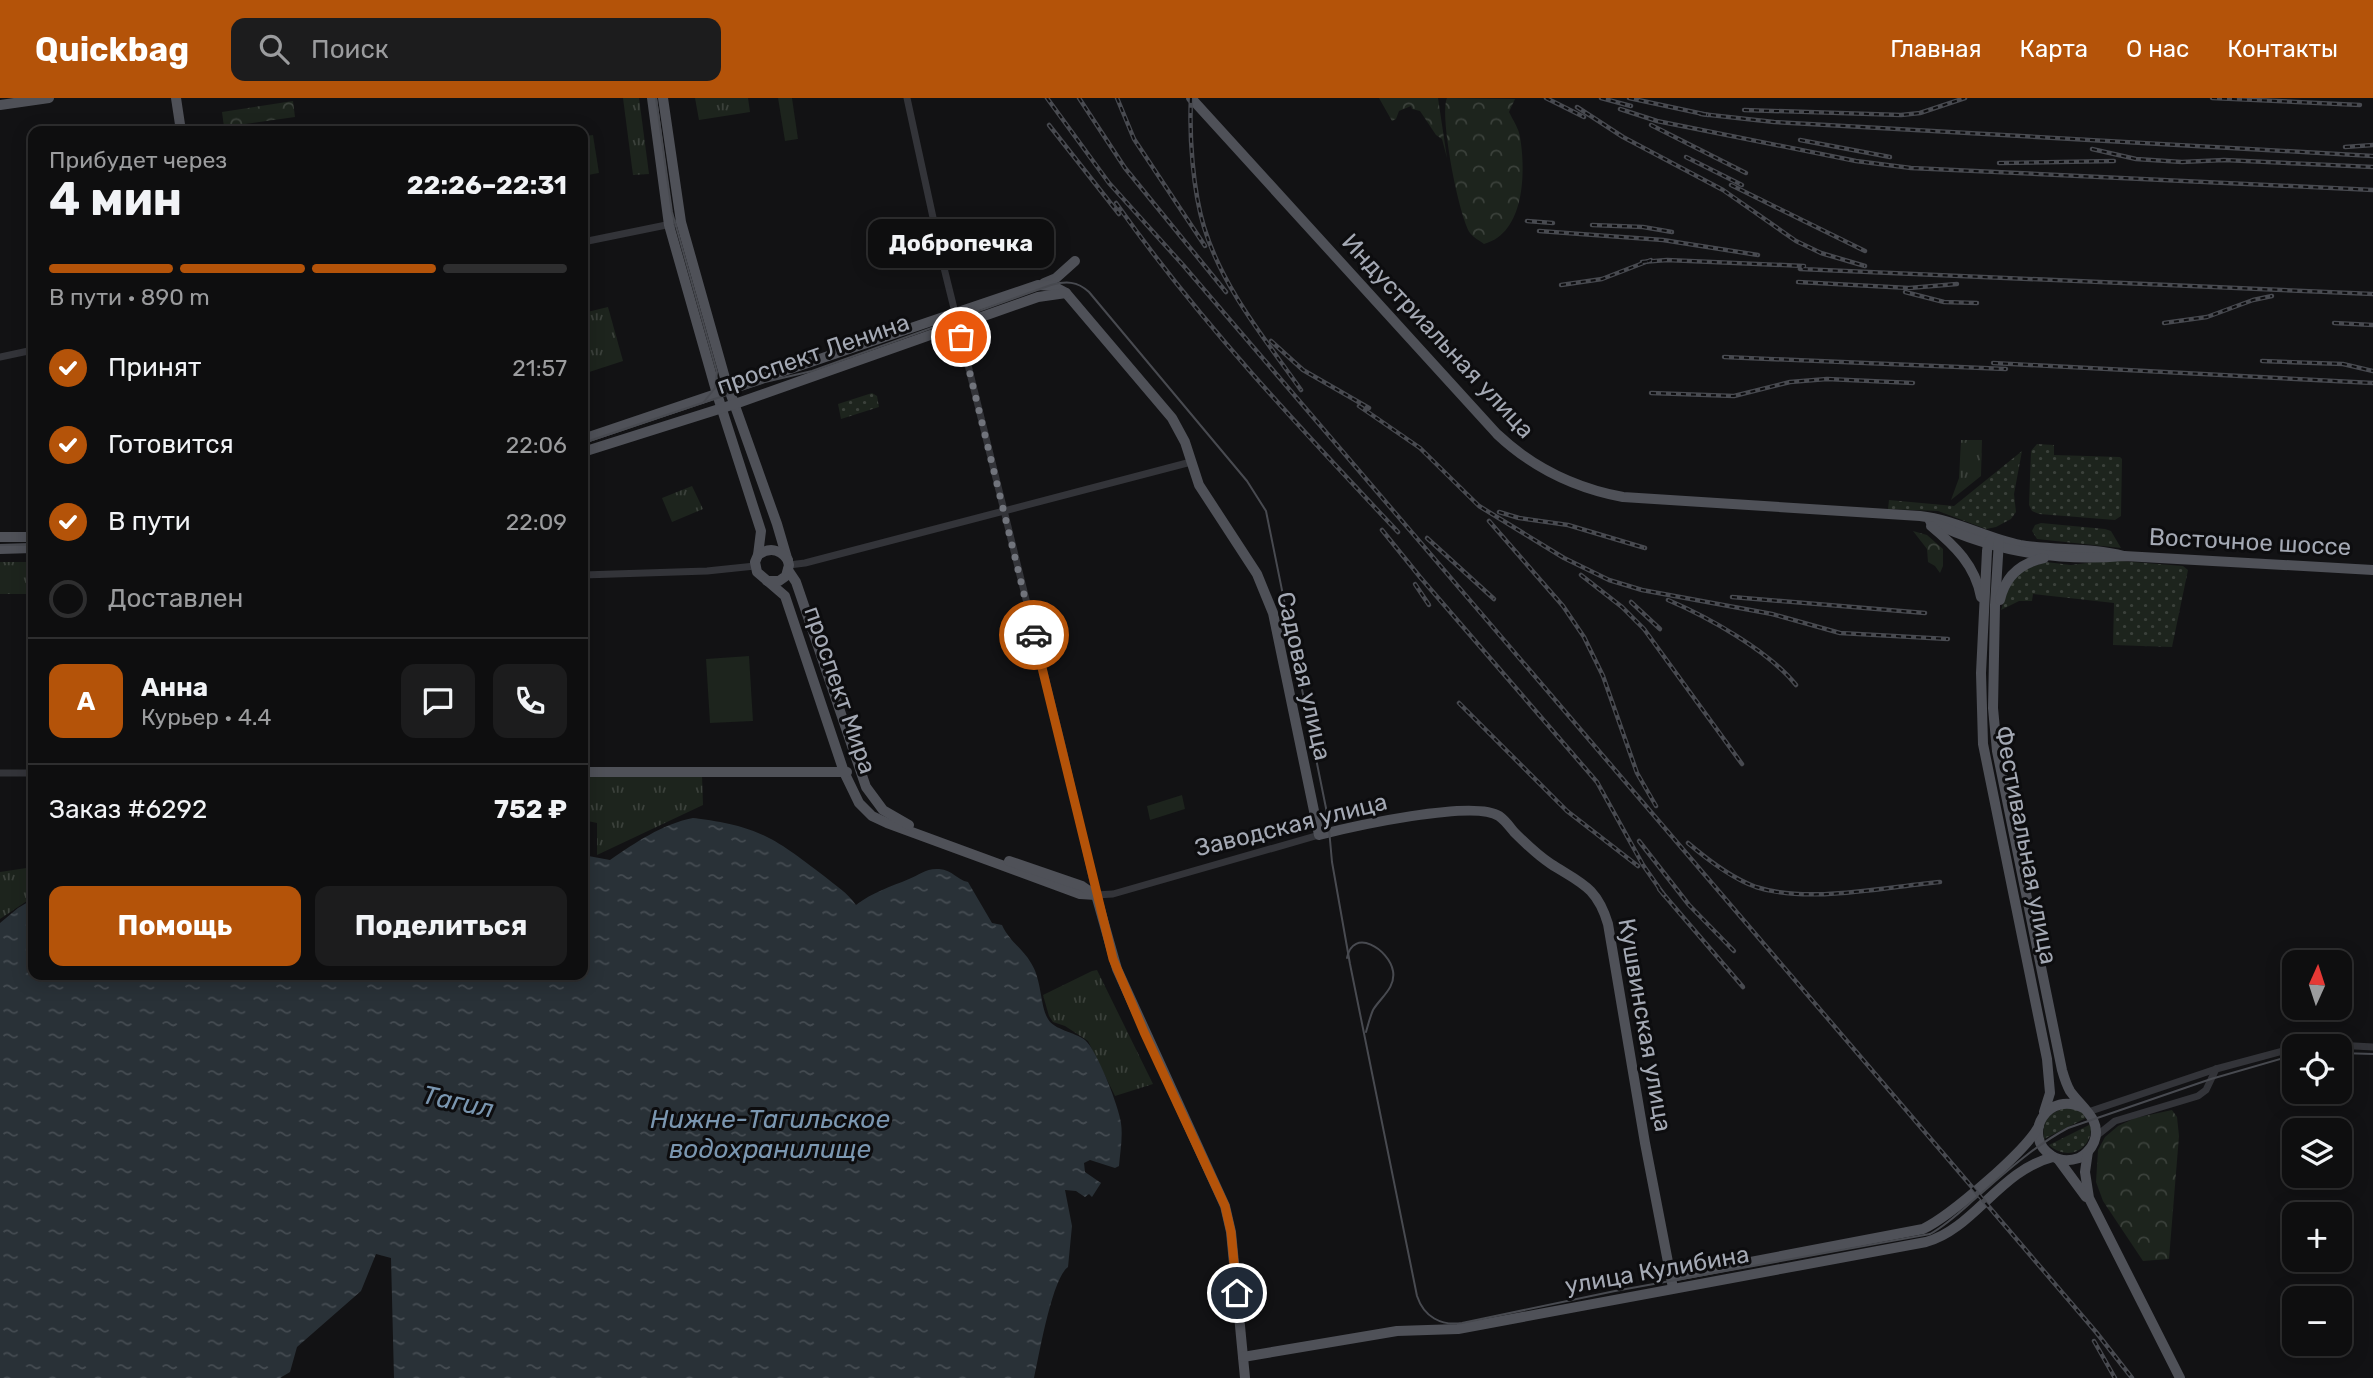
<!DOCTYPE html>
<html lang="ru">
<head>
<meta charset="utf-8">
<style>
	body { margin:0; font-family:Rubik,sans-serif; background:#1c1c1d; color:#f1f3f6; height:100vh; display:flex; flex-direction:column; font-size:26px; white-space:nowrap }
	* { box-sizing:border-box; margin:0 }
	p { font-size:23px; color:#9b9c9e }
	.icon { flex:none; width:38px; height:38px; fill:none; stroke:currentColor; stroke-width:2; stroke-linecap:round; stroke-linejoin:round }
	.map { position:relative; flex:1; overflow:hidden }
	.panel { position:absolute; left:28px; top:28px; width:560px; height:854px; display:flex; flex-direction:column; background:#0e0e0f; border-radius:14px; box-shadow:0 4px 18px #0003,0 0 0 2px #2e2e2f }
	.panel>* { flex:none }
	.needle { width:46px; rotate:3deg }
	.tools { position:absolute; left:2282px; top:852px; display:grid; gap:14px }
	.tools a { display:grid; place-items:center; width:70px; height:70px; border-radius:14px; background:#0e0e0f; box-shadow:0 4px 18px #0003,0 0 0 2px #2e2e2f; font-size:35px }
	.pin { position:absolute; display:grid; place-items:center; width:60px; height:60px; color:#fff; margin:-30px; border:4px solid #fff; border-radius:50%; box-shadow:0 2px 7px #0007 }
	.courier { position:absolute; display:grid; place-items:center; width:70px; height:70px; margin:-35px; border:5px solid #b45309; border-radius:50%; background:#fff; color:#222; box-shadow:0 2px 9px #0007 }
	.bubble { position:absolute; height:49px; border-radius:14px; background:#0e0e0f; box-shadow:0 4px 18px #0003,0 0 0 2px #2e2e2f; font-size:23px; font-weight:700; line-height:49px; text-align:center }
	.headline em { font-style:normal; font-weight:700 }
	.headline div { display:flex; flex-direction:column-reverse }
	.headline { display:flex; align-items:center; justify-content:space-between; height:119px; padding:0 21px }
	h1 { font-size:46px; font-weight:700; line-height:52px }
	.bar { display:grid; grid-template-columns:repeat(4,1fr); gap:10px 7px; align-content:center; height:84px; padding:0 21px }
	.bar i { height:9px; border-radius:5px; background:#2e2e2f }
	.bar .active { background:#b45309 }
	.bar p { grid-column:span 4 }
	.line { display:flex; align-items:center; gap:18px; padding:0 21px; border-top:2px solid #2e2e2f }
	.line div { flex:1 }
	.round { display:grid; place-items:center; flex:none; width:74px; height:74px; border-radius:14px; background:#1c1c1d }
	ol { padding:0 21px; list-style:none }
	li { display:flex; align-items:center; gap:21px; height:77px }
	li p { margin-inline-start:auto }
	li .icon { padding:7px; border-radius:50%; background:#b45309; color:#fff; stroke-width:4 }
	li:last-child { color:#9b9c9e }
	li i { width:38px; height:38px; border:4px solid #2e2e2f; border-radius:50% }
	.cta { display:flex; gap:14px; margin-top:auto; padding:14px 21px }
	.cta a { flex:1; height:80px; border-radius:14px; background:#b45309; color:#fff; font-size:28px; font-weight:700; line-height:80px; text-align:center }
	.cta a+a { background:#1c1c1d; color:#f1f3f6 }
	header { display:flex; align-items:center; gap:42px; box-sizing:border-box; height:98px; padding:0 35px; background:#b45309; color:#fff }
	header strong { font-size:33px }
	nav { display:flex; gap:38px; margin-inline-start:auto; font-size:24px }
	.search { width:490px; height:63px; background:#1c1c1d; display:flex; align-items:center; gap:18px; box-sizing:border-box; padding:0 24px; border-radius:14px; color:#9b9c9e; font-size:26px }
	.map>svg:first-child { display:block }
</style>
</head>
<body>
<header>
<strong>Quickbag</strong>
<div class="search"><svg class="icon" aria-label="search" viewBox="0 0 24 24"><circle cx="10" cy="10" r="6"/><path d="M15 15l6 6"/></svg>Поиск</div>
<nav><a>Главная</a><a>Карта</a><a>О нас</a><a>Контакты</a></nav>
</header>
<div class="map">
<svg width="2373" height="1280" viewBox="0 0 2373 1280">
	<defs>
		<pattern id="grass-dots" width="8" height="8" patternUnits="userSpaceOnUse" patternTransform="scale(1.75)"><rect width="8" height="8" fill="#1d241d"/><path d="M2 2h.1M6 6h.1" fill="none" stroke="#3b413b" stroke-width="1.8" stroke-linecap="round"/></pattern>
		<pattern id="forest-crowns" width="20" height="18" patternUnits="userSpaceOnUse" patternTransform="scale(1.75)"><rect width="20" height="18" fill="#1d241d"/><path d="M2 6a3 3 0 1 1 6 0M12 15a3 3 0 1 1 6 0" fill="none" stroke="#3b413b"/></pattern>
		<pattern id="park-tufts" width="24" height="20" patternUnits="userSpaceOnUse" patternTransform="scale(1.75)"><rect width="24" height="20" fill="#1d241d"/><path d="M3 7l-1-3M5 7V3M7 7l1-3M15 17l-1-3M17 17v-4M19 17l1-3" fill="none" stroke="#3b413b"/></pattern>
		<pattern id="water-ripples" width="26" height="14" patternUnits="userSpaceOnUse" patternTransform="scale(1.75)"><rect width="26" height="14" fill="#293137"/><path d="M2 4q2-2 4 0t4 0M15 11q2-2 4 0t4 0" fill="none" stroke="#454c52"/></pattern>
	</defs>
	<rect width="100%" height="100%" fill="#121214"/>
	<g fill="url(#grass-dots)">
		<polygon points="872,295 877,298 879,309 841,321 838,306"/>
		<polygon points="2037,346 2054,347 2054,357 2120,359 2122,361 2121,418 2115,422 2039,416 2032,413 2029,407 2031,353"/>
		<polygon points="2022,353 2014,396 2016,414 2011,421 1996,429 1986,431 1938,413 1888,411 1889,402 1954,408"/>
		<polygon points="2041,425 2105,431 2111,433 2121,450 2037,441 2032,433 2035,427"/>
		<polygon points="2109,462 2183,468 2188,472 2172,549 2113,547 2114,505 2033,496 2032,503 2019,503 2001,512 2011,483 2025,471 2046,464 2071,467"/>
		<path d="M2068,1009L2082,1014L2088,1019L2044,1041C2041,1021 2051,1014 2068,1009Z"/>
		<path d="M2091,1026C2093,1052 2068,1064 2049,1047Z"/>
	</g>
	<g fill="url(#forest-crowns)">
		<polygon points="1379,0 1438,0 1447,60 1442,41 1436,37 1420,13 1412,11 1411,8 1399,13 1396,21 1392,23"/>
		<path d="M1447,0L1515,1L1509,14C1513,22 1519,31 1520,39C1526,74 1525,135 1484,146C1480,143 1473,139 1470,135C1459,119 1439,17 1447,0Z"/>
		<polygon points="293,3 295,19 224,29 222,14"/>
		<polygon points="1913,433 1927,437 1943,451 1943,468 1940,475 1935,468 1928,464 1927,451"/>
		<polygon points="2172,1012 2177,1019 2179,1038 2169,1161 2143,1163 2103,1103 2096,1084 2098,1052 2105,1039 2118,1028 2135,1020"/>
	</g>
	<g fill="url(#park-tufts)">
		<polygon points="623,0 639,0 649,76 633,77"/>
		<polygon points="695,0 748,0 750,14 699,22"/>
		<polygon points="608,209 623,263 583,276 583,215"/>
		<polygon points="1961,342 1982,342 1981,378 1951,402 1959,380"/>
		<polygon points="692,388 703,411 672,424 662,400"/>
		<rect x="0" y="464" width="33" height="32"/>
		<polygon points="583,677 702,677 703,707 597,757 597,725 583,722"/>
		<polygon points="33,769 33,799 0,821 0,774"/>
		<polygon points="1097,872 1153,986 1115,998 1088,943 1065,928 1053,924 1049,918 1043,897 1092,873"/>
	</g>
	<g fill="#1d241d">
		<polygon points="778,0 792,0 798,41 785,43"/>
		<polygon points="593,37 599,75 583,78 583,38"/>
		<polygon points="749,558 753,623 710,625 706,561"/>
		<polygon points="1182,697 1185,711 1150,722 1147,708"/>
	</g>
	<path fill="url(#water-ripples)" d="M693,720C758,728 773,739 824,778C836,788 847,794 856,807C873,794 890,789 909,781C919,777 926,770 939,771C953,772 957,782 968,784L992,825L1002,827C1009,843 1023,851 1031,865C1042,882 1040,908 1048,921C1054,932 1075,934 1085,942C1097,952 1119,1009 1121,1025C1123,1039 1120,1055 1119,1068L1115,1070L1090,1062L1084,1065L1085,1074L1101,1085L1092,1099L1089,1096L1085,1099L1076,1093L1065,1092L1072,1128L1068,1169C1052,1180 1039,1258 1034,1280H394L391,1160L376,1156L361,1193L297,1249L290,1274L280,1280H0V825L18,810L33,801V877H583V757L610,762C635,745 662,726 693,720Z"/>
	<g fill="none" stroke-linecap="round" stroke-linejoin="round">
		<g stroke="#333439" stroke-width="7">
			<polyline points="907,0 944,170 1064,655 1096,797 1113,796 1319,737"/>
			<polyline points="583,144 681,124"/>
			<polyline points="0,259 33,252"/>
			<polyline points="789,467 805,465 1191,364"/>
			<polyline points="583,477 707,473 755,468"/>
			<polyline points="0,675 33,675"/>
			<polyline points="2305,948 2337,947 2373,949"/>
			<polyline points="2088,1014 2216,971 2294,950"/>
			<polyline points="2095,1039 2115,1023 2198,998 2206,992 2216,971"/>
		</g>
		<g stroke="#4f5158" stroke-width="10">
			<polyline points="176,0 181,33"/>
			<polyline points="652,0 669,127 717,296 761,433 758,457 755,464 757,474 785,498 844,674 859,705 872,718 887,725 1080,796 1096,797"/>
			<polyline points="663,0 681,124 725,280 777,426 789,467 786,478 779,483 767,483"/>
			<path d="M1191,0L1497,336C1533,370 1575,390 1623,399L1920,418C1955,422 1986,440 2020,447C2055,453 2090,449 2124,458"/>
			<polyline points="0,7 49,0"/>
			<polyline points="1044,185 1056,180 1075,163"/>
			<path d="M583,341L1038,187L1053,188L1066,195L1172,320L1185,344L1199,387L1257,476L1273,515L1319,737C1350,729 1474,701 1499,718C1505,722 1510,729 1514,734C1526,746 1537,757 1551,766C1581,785 1597,789 1608,826L1645,1045L1673,1190"/>
			<polyline points="583,354 735,306 1038,199 1066,195"/>
			<path d="M1930,423C1991,453 2056,464 2124,458L2373,472"/>
			<path d="M1931,428C1955,448 1975,467 1981,499"/>
			<polyline points="0,439 33,439"/>
			<polyline points="1992,440 1988,446 1987,453 1981,575 1983,646 2047,961 2050,995 2044,1014"/>
			<path d="M1999,442L1995,507L1993,610L1997,653L2062,972C2064,979 2066,986 2070,993C2081,1009 2103,1022 2094,1044C2091,1051 2085,1057 2079,1060C2070,1063 2060,1063 2052,1058C2020,1038 2048,990 2085,1011"/>
			<polyline points="0,451 33,450"/>
			<path d="M758,457C769,449 780,451 788,462"/>
			<polyline points="788,472 796,484 866,689 883,712 909,727"/>
			<path d="M2000,502C2005,479 2020,465 2044,460"/>
			<polyline points="583,674 847,674"/>
			<polyline points="1009,763 1082,788 1095,797"/>
			<polyline points="1096,797 1117,871 1225,1108 1231,1134 1245,1280"/>
			<polyline points="2088,1053 2085,1074 2089,1100 2180,1280"/>
			<polyline points="2058,1061 2086,1099"/>
			<path d="M1671,1179L1923,1131C1950,1118 2025,1054 2039,1028"/>
			<path d="M1243,1259L1397,1233L1458,1231L1926,1144C1974,1131 2000,1072 2053,1059"/>
		</g>
		<g stroke="#484a50" stroke-width="2">
			<polyline points="656,0 672,114 717,274 715,290 703,305"/>
			<path d="M583,345L765,284L812,273L1051,187C1066,183 1077,183 1089,194L1247,383L1266,413L1328,720L1332,764L1350,866L1417,1198C1424,1219 1441,1228 1462,1225L1615,1193L1930,1136C1948,1126 1962,1112 1977,1099C2006,1074 2034,1048 2068,1030L2211,981L2294,957"/>
			<polyline points="0,447 33,447"/>
			<path d="M1347,860C1353,829 1389,851 1393,873C1396,890 1380,900 1373,912C1370,919 1368,927 1366,934"/>
			<polyline points="2340,955 2373,956"/>
		</g>
		<g stroke="#484a50" stroke-width="4.5">
			<g id="rail">
				<polyline points="1047,0 1109,85 1183,167 2096,1234 2132,1280"/>
				<polyline points="1079,0 1125,70 1226,194"/>
				<polyline points="1117,0 1134,41 1205,148"/>
				<path d="M1191,0C1189,38 1193,93 1204,129C1222,189 1265,241 1301,292"/>
				<polyline points="1546,0 1584,19"/>
				<polyline points="1601,0 1631,8"/>
				<polyline points="1629,0 1708,17"/>
				<polyline points="2212,0 2360,7"/>
				<polyline points="1577,9 1623,39 1723,92 1796,143 1821,155 1865,168"/>
				<polyline points="1620,11 1657,23 1856,63 1911,70 2373,92"/>
				<polyline points="1744,12 1901,17 1920,15 1965,0"/>
				<polyline points="1701,16 1774,24 2373,58"/>
				<polyline points="1049,27 1119,116"/>
				<polyline points="1651,27 1746,75"/>
				<polyline points="1800,42 1890,59"/>
				<polyline points="2345,49 2373,47"/>
				<polyline points="2092,51 2136,61 2182,64 2224,62 2373,69"/>
				<polyline points="1686,59 1742,87"/>
				<polyline points="1999,65 2114,63"/>
				<polyline points="1731,87 1865,153"/>
				<path d="M1116,105C1200,224 1299,329 1398,434"/>
				<polyline points="1527,123 1553,125"/>
				<polyline points="1592,127 1643,129 1672,134"/>
				<polyline points="1539,133 1663,142 1758,157"/>
				<polyline points="1642,164 1667,162 1804,168 1800,171 2373,196"/>
				<polyline points="1798,184 1909,190 1957,186"/>
				<polyline points="1561,187 1602,181 1651,162"/>
				<polyline points="1905,194 1944,204 1977,205"/>
				<polyline points="2164,225 2207,219 2253,202 2272,198"/>
				<polyline points="2334,225 2373,227"/>
				<polyline points="1271,243 1303,272 1369,310"/>
				<polyline points="1724,259 2006,271"/>
				<polyline points="2262,263 2343,266 2373,273"/>
				<polyline points="1993,265 2373,285"/>
				<polyline points="1651,295 1734,298 1790,284 1827,281 1913,285"/>
				<polyline points="1359,308 1420,350 1479,408 1564,460 1609,482 1642,492 1772,516 1840,535 1948,541"/>
				<polyline points="1499,414 1519,420 1568,427 1645,450"/>
				<polyline points="1489,423 1563,508 1584,539 1603,578 1637,675 1656,708"/>
				<polyline points="1382,432 1420,479 1597,684 1643,767 1664,797"/>
				<polyline points="1427,440 1494,501"/>
				<polyline points="1581,477 1622,509 1644,531 1742,666"/>
				<polyline points="1415,486 1429,507"/>
				<polyline points="1732,499 1925,515"/>
				<path d="M1668,502C1708,519 1769,553 1796,587"/>
				<polyline points="1631,504 1660,531"/>
				<polyline points="1459,605 1567,713 1638,768"/>
				<polyline points="1639,743 1689,807 1734,853"/>
				<path d="M1688,745C1708,762 1731,780 1756,789C1808,806 1885,789 1940,784"/>
				<polyline points="1659,791 1743,889"/>
				<polyline points="2094,1243 2115,1280"/>
			</g>
		</g>
		<use href="#rail" stroke="#0d0d0f" stroke-width="2" stroke-dasharray="5" stroke-linecap="butt"/>
	</g>
	<g fill="none" stroke-linecap="round" stroke-linejoin="round">
		<polyline stroke="#71747c" stroke-width="7" stroke-dasharray="0 12.6" points="961,239 1034,537"/>
		<polyline stroke="#b45309" stroke-width="9" points="1034,537 1113,861 1144,934 1225,1108 1231,1134 1237,1195"/>
	</g>
	<g text-anchor="middle" dominant-baseline="central" stroke-width="6" stroke-linejoin="round" paint-order="stroke">
		<g font-size="24" fill="#a4a9b4" stroke="#0d0d0f">
			<text transform="translate(1438 238) rotate(47)">Индустриальная улица</text>
			<text transform="translate(813 256) rotate(-19)">проспект Ленина</text>
			<text transform="translate(2250 444) rotate(3)">Восточное шоссе</text>
			<text transform="translate(1304 578) rotate(77)">Садовая улица</text>
			<text transform="translate(840 592) rotate(71)">проспект Мира</text>
			<text transform="translate(1291 727) rotate(-14)">Заводская улица</text>
			<text transform="translate(2026 747) rotate(79)">Фестивальная улица</text>
			<text transform="translate(1645 927) rotate(80)">Кушвинская улица</text>
			<text transform="translate(1657 1172) rotate(-10)">улица Кулибина</text>
		</g>
		<g font-size="26" font-style="italic" fill="#7a96b0" stroke="#0d0d0f">
			<text transform="translate(458 1004) rotate(12)">Тагил</text>
			<text x="770" y="1021">Нижне-Тагильское<tspan x="770" dy="30">водохранилище</tspan></text>
		</g>
	</g>
</svg>
<div class="tools">
<a><svg class="needle" viewBox="-14 -14 28 28"><path d="M0-13l5 13h-10z" fill="#e53935"/><path d="M0 13l5-13h-10z" fill="#9b9c9e"/></svg></a>
<a><svg class="icon" aria-label="locate" viewBox="0 0 24 24"><circle cx="12" cy="12" r="6"/><path d="M12 2v4M12 18v4M2 12h4M18 12h4"/></svg></a>
<a><svg class="icon" aria-label="layers" viewBox="0 0 24 24"><path d="M12 4l9 5-9 5-9-5zM3 14l9 5 9-5"/></svg></a>
<a>+</a>
<a>−</a>
</div>
<div class="pin" style="left:961px;top:239px;background:#ea580c"><svg class="icon" aria-label="bag" viewBox="0 0 24 24"><path d="M5 8h14l-1 12H6zM9 8a3 3 0 0 1 6 0"/></svg></div>
<div class="pin" style="left:1237px;top:1195px;background:#1f2937"><svg class="icon" aria-label="home" viewBox="0 0 24 24"><path d="M3 11l9-7 9 7M6 9v11h12V9"/></svg></div>
<div class="courier" style="left:1034px;top:537px"><svg class="icon" aria-label="car" viewBox="0 0 24 24"><path d="M5 17H2v-5l4-1 3-4h7l3 4 3 1v5h-3M9 17h6M6 11h13"/><circle cx="7" cy="17" r="2"/><circle cx="17" cy="17" r="2"/></svg></div>
<div class="bubble" style="left:868px;top:121px;width:186px">Добропечка</div>
<section class="panel">
<div class="headline"><div><h1>4 мин</h1><p>Прибудет через</p></div><em>22:26–22:31</em></div>
<div class="bar"><i class="active"></i><i class="active"></i><i class="active"></i><i></i><p>В пути · 890 m</p></div>
<ol>
<li><svg class="icon" aria-label="check" viewBox="0 0 24 24"><path d="M5 12l5 5 9-10"/></svg>Принят<p>21:57</p></li>
<li><svg class="icon" aria-label="check" viewBox="0 0 24 24"><path d="M5 12l5 5 9-10"/></svg>Готовится<p>22:06</p></li>
<li><svg class="icon" aria-label="check" viewBox="0 0 24 24"><path d="M5 12l5 5 9-10"/></svg>В пути<p>22:09</p></li>
<li><i></i>Доставлен</li>
</ol>
<div class="line" style="height:126px"><b class="round" style="background:#b45309;color:#fff">А</b><div><b>Анна</b><p>Курьер · 4.4</p></div><a class="round"><svg class="icon" aria-label="chat" viewBox="0 0 24 24"><path d="M4 5h16v11H9l-5 4z"/></svg></a><a class="round"><svg class="icon" aria-label="phone" viewBox="0 0 24 24"><path d="M5 4h4l2 5-3 2q2 4 5 5l2-3 5 2v4C11 20 4 13 5 4z"/></svg></a></div>
<div class="line" style="height:91px"><div>Заказ #6292</div><b>752 ₽</b></div>
<div class="cta"><a>Помощь</a><a>Поделиться</a></div>
</section>
</div>
</body>
</html>
